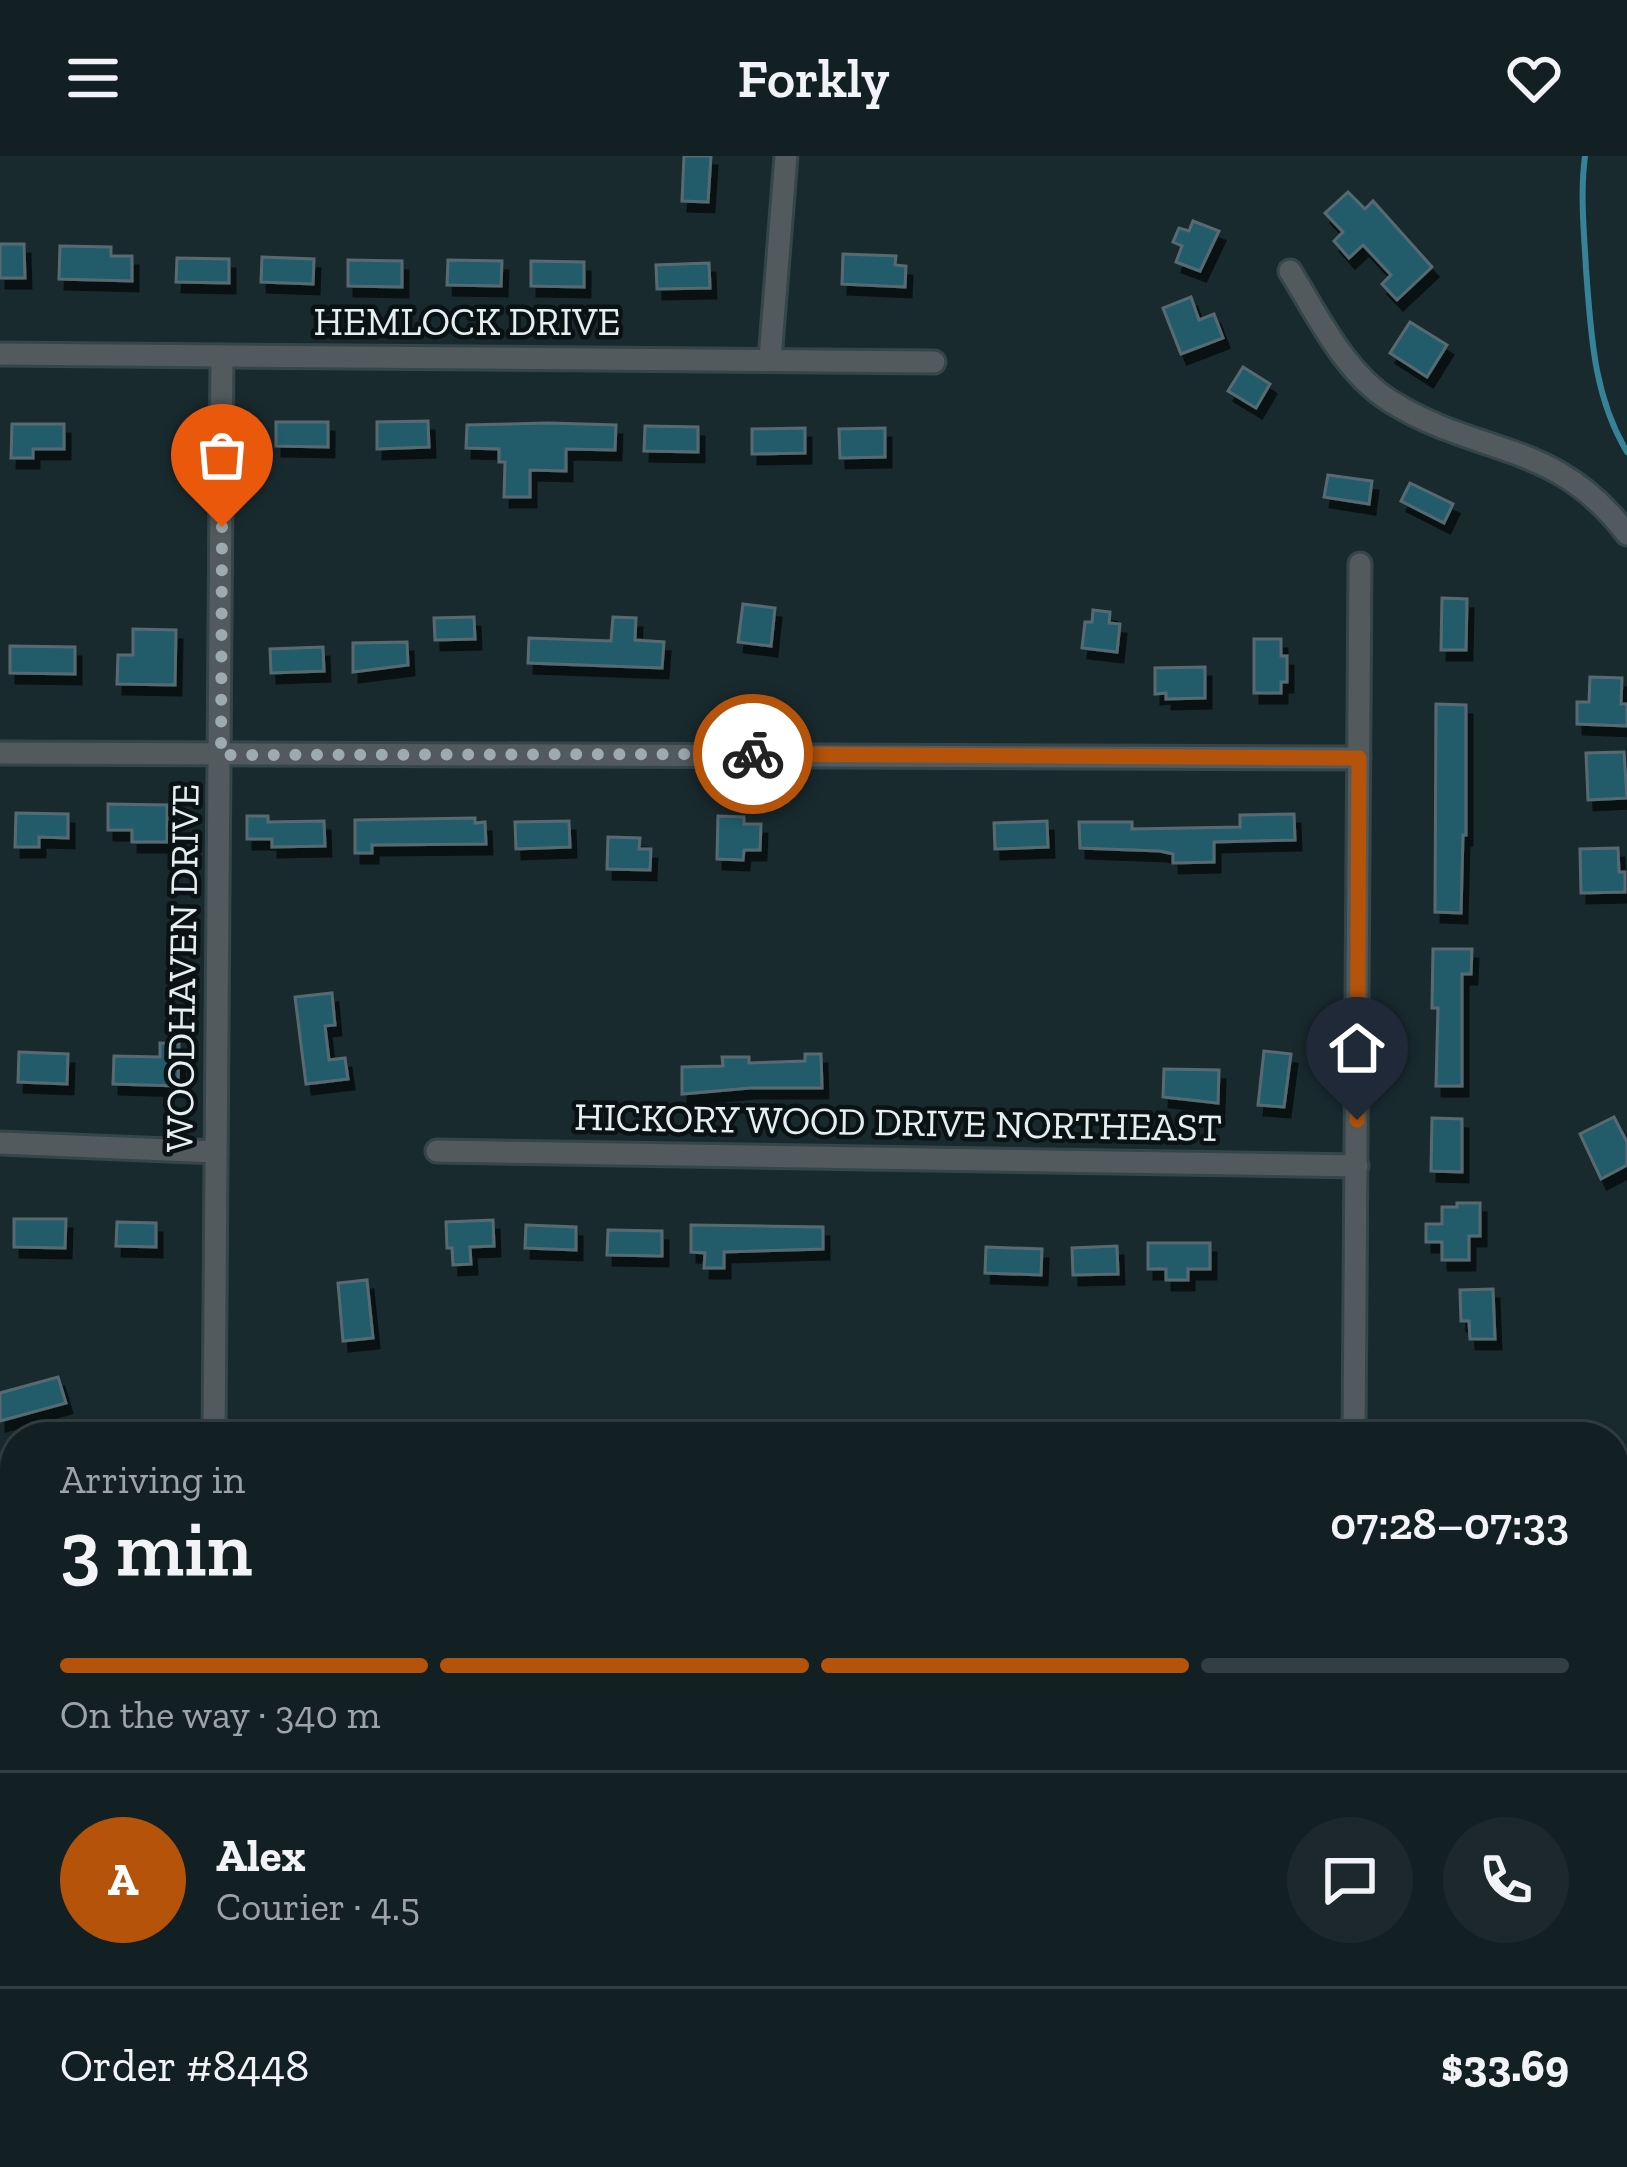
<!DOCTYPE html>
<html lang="en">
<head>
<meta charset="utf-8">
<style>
	body { margin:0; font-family:"Zilla Slab",serif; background:#1c282b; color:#f1f3f6; height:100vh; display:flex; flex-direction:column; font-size:45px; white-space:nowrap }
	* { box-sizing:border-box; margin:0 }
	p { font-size:39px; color:#9da3a6 }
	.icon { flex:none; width:66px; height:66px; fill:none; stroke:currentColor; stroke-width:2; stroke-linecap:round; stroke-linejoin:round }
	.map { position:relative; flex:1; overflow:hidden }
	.panel { position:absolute; left:0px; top:1266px; width:1629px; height:747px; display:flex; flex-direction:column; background:#132023; border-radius:48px 48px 0 0; box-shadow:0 3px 9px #0004,0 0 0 3px #323e41 }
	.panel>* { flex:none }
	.pin { position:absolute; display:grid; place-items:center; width:102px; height:102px; color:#fff; margin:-123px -51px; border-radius:50% 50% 50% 0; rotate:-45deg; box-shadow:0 0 12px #0007 }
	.pin .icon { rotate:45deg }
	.courier { position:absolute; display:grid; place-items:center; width:120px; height:120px; margin:-60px; border:9px solid #b45309; border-radius:50%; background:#fff; color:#222; box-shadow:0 3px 15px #0007 }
	.overview em { font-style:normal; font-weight:600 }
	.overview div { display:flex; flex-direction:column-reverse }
	.overview { display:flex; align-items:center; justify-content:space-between; height:204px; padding:0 60px }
	h1 { font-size:78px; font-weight:600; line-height:90px }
	.bar { display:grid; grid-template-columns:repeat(4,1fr); gap:18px 12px; align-content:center; height:144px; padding:0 60px }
	.bar i { height:15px; border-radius:9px; background:#323e41 }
	.bar .current { background:#b45309 }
	.bar p { grid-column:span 4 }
	.line { display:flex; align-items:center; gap:30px; padding:0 60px; border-top:3px solid #323e41 }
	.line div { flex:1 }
	.round { display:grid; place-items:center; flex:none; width:126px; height:126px; border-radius:63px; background:#1c282b }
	header { display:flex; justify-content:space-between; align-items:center; height:156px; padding:0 60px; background:#132023; font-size:54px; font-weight:600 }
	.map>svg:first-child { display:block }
</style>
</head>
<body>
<header><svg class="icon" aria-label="menu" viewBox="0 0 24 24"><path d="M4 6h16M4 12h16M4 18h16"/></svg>Forkly<svg class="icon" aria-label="heart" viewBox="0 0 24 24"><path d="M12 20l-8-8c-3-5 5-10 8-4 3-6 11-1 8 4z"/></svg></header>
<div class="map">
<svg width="1627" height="2011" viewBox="0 0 1627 2011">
	<defs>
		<filter id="shadow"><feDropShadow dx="6" dy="10" stdDeviation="0" flood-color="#0009"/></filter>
	</defs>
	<rect width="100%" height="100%" fill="#192a2f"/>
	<polygon fill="#1c363d" points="0,1704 15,1705 15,1998 456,1998 465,2011 0,2011"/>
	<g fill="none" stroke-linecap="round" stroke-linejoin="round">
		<path stroke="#368398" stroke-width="6" d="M1585,0C1580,38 1584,75 1586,113C1591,177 1593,239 1627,296"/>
	</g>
	<g fill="#205b6b" stroke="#586b71" stroke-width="3" filter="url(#shadow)">
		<polygon points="684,0 711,0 708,46 682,45"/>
		<polygon points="1348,36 1365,53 1373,45 1432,111 1397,144 1382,128 1391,119 1363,89 1349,102 1334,85 1343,76 1325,57"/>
		<polygon points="1193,65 1219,75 1200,115 1176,106 1182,90 1173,86 1179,72 1189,75"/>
		<polygon points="0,88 24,88 25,122 0,122"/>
		<polygon points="60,90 111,91 111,100 132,100 132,125 59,123"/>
		<polygon points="843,98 896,100 895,109 906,110 905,131 842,128"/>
		<polygon points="262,101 314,103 313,128 261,126"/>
		<polygon points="177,102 229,103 229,127 176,126"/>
		<polygon points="348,104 402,105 402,131 348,130"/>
		<polygon points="448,104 502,105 501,130 447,129"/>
		<polygon points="531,105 584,106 584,131 531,130"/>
		<polygon points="709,107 710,132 657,133 656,109"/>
		<polygon points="1191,141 1199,164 1214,158 1223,182 1181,198 1163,152"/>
		<polygon points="1410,166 1447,189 1427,221 1390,197"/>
		<polygon points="1243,211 1270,228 1256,252 1228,235"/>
		<polygon points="428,265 429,291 377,293 377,266"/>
		<polygon points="276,266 328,266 328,291 276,290"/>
		<polygon points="548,267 616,269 615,294 566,293 566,315 530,314 530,341 504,341 505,306 499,306 499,293 466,292 467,269"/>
		<polygon points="12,268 64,268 64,293 33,293 33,302 11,302"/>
		<polygon points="645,270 698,271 698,296 644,295"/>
		<polygon points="805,272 805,297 752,298 752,273"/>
		<polygon points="885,272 885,301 840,302 839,273"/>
		<polygon points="1328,319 1372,325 1369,348 1324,341"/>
		<polygon points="1410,327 1453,348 1444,367 1401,345"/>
		<polygon points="1442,442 1467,443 1466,494 1441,494"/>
		<polygon points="743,448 775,452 771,490 738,486"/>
		<polygon points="1093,454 1110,456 1109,467 1120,468 1117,496 1082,492 1085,466 1092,466"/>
		<polygon points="474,461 475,483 435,484 434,462"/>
		<polygon points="613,461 636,462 635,484 664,486 662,512 528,507 529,482 611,485"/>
		<polygon points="133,473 176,474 175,529 117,528 118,499 133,499"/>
		<polygon points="1254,483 1281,483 1281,500 1287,500 1287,526 1281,526 1281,537 1254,537"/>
		<polygon points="407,486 408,509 353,516 353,487"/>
		<polygon points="10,490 75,491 75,518 10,517"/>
		<polygon points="323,491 324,515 271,517 270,493"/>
		<polygon points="1205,511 1205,542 1166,543 1166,537 1155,538 1155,512"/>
		<polygon points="1590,521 1622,522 1621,548 1627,548 1627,570 1577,568 1577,546 1589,546"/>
		<polygon points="1436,548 1466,549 1466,679 1463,679 1461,757 1435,756"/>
		<polygon points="1624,596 1627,642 1588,644 1586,597"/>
		<polygon points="108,648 167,649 167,686 132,686 132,674 108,674"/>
		<polygon points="16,657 68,658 68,682 39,681 39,691 15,691"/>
		<polygon points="1294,658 1295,684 1214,686 1214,706 1173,707 1173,698 1160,695 1080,692 1079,666 1132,666 1132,673 1240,671 1240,659"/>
		<polygon points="247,660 268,660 268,666 324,665 325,690 272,691 272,683 247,683"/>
		<polygon points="718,660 744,661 744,668 761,668 760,694 744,694 743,704 717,703"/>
		<polygon points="475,662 475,667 485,666 486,688 372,689 372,697 355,697 355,664"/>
		<polygon points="569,665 570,691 516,693 515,666"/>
		<polygon points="1047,665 1048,691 995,693 994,667"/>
		<polygon points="608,681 640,682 639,693 651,693 650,714 607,713"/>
		<polygon points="1618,692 1619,716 1625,716 1625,736 1581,737 1580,693"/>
		<polygon points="1433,793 1472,793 1471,818 1462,818 1462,930 1436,930 1438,852 1432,852"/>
		<polygon points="332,837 335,869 325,870 329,904 345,902 348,923 306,928 295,841"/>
		<polygon points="160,887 179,888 178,930 113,928 114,900 160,901"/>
		<polygon points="1264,895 1291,898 1284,951 1258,949"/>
		<polygon points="19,896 68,898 67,928 18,926"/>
		<polygon points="805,898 821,898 822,932 750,932 682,938 682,911 723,910 722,901 749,901 749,907 805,905"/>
		<polygon points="1164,913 1219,914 1218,947 1163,941"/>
		<polygon points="1614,961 1627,986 1627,1009 1601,1023 1580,978"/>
		<polygon points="1432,962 1462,963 1462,1016 1431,1015"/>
		<polygon points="1457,1047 1480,1047 1480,1080 1469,1080 1469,1104 1442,1104 1442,1086 1426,1086 1426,1068 1442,1068 1442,1051 1457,1051"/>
		<polygon points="14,1063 66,1063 65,1092 14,1091"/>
		<polygon points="493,1064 494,1090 470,1091 471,1108 453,1109 452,1092 447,1092 446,1066"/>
		<polygon points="117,1066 156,1067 156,1091 116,1090"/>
		<polygon points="526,1069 576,1071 576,1094 525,1092"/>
		<polygon points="691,1069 823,1071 823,1093 724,1096 724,1112 704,1112 705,1097 691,1096"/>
		<polygon points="608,1074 662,1075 662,1100 607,1099"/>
		<polygon points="1148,1087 1210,1087 1210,1113 1188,1113 1188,1124 1166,1124 1166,1113 1148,1113"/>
		<polygon points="1117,1090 1118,1118 1073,1119 1072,1092"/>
		<polygon points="986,1091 1042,1093 1041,1119 985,1117"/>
		<polygon points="367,1124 373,1182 343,1185 338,1127"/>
		<polygon points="1493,1133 1495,1183 1470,1183 1469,1165 1461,1165 1460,1134"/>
		<polygon points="58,1221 66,1247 0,1265 0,1237"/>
	</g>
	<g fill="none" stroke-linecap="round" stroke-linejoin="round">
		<g stroke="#35464a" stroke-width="27">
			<g id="street">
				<path d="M1290,115C1318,160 1344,216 1390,245C1479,301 1555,283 1627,378"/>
				<polyline points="0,198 934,206"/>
				<polyline points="770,203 786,0"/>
				<polyline points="0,597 1359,602"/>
				<polyline points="0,987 216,996"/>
				<polyline points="437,995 1357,1010"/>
				<polyline points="214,1281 222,200"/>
				<polyline points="1354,1281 1360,408"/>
				<polyline points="0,1396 15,1396"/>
				<polyline points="1614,1415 1627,1416"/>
				<polyline points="661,2011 672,1998"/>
				<polyline points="909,2011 915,1998"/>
				<polyline points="1274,2011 1278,1998"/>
			</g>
		</g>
		<use href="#street" stroke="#525a5d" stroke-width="21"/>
	</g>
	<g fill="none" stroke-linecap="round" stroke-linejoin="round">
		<polyline stroke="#9daaae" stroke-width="12" stroke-dasharray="0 21.6" points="222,371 221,599 753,598"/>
		<polyline stroke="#b45309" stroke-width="15" points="753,598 1359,602 1357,964"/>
	</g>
	<g text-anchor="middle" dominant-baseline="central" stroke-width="9" stroke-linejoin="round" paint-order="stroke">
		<g font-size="39" fill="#e4eff2" stroke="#0a1214">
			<text x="467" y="165">HEMLOCK DRIVE</text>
			<text transform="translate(182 812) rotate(-89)">WOODHAVEN DRIVE</text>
			<text transform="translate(898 966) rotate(1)">HICKORY WOOD DRIVE NORTHEAST</text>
		</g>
	</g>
</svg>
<div class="pin" style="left:222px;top:371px;background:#ea580c"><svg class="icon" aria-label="bag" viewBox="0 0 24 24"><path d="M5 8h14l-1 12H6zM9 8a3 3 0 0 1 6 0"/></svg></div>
<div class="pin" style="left:1357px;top:964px;background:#1f2937"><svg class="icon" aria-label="home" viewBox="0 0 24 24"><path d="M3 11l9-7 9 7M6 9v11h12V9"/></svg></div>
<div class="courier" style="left:753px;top:598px"><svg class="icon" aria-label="bike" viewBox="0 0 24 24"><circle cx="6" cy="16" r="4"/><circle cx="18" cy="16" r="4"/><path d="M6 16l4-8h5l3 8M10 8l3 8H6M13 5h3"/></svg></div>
<section class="panel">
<div class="overview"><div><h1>3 min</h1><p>Arriving in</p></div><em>07:28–07:33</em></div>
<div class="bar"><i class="current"></i><i class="current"></i><i class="current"></i><i></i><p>On the way · 340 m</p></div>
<div class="line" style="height:216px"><b class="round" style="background:#b45309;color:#fff">A</b><div><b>Alex</b><p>Courier · 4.5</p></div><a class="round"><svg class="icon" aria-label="chat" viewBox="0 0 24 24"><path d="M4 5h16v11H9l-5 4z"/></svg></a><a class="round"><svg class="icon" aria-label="phone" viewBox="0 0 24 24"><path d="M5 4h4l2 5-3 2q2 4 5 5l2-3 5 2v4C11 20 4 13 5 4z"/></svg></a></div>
<div class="line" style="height:156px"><div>Order #8448</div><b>$33.69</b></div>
</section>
</div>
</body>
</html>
